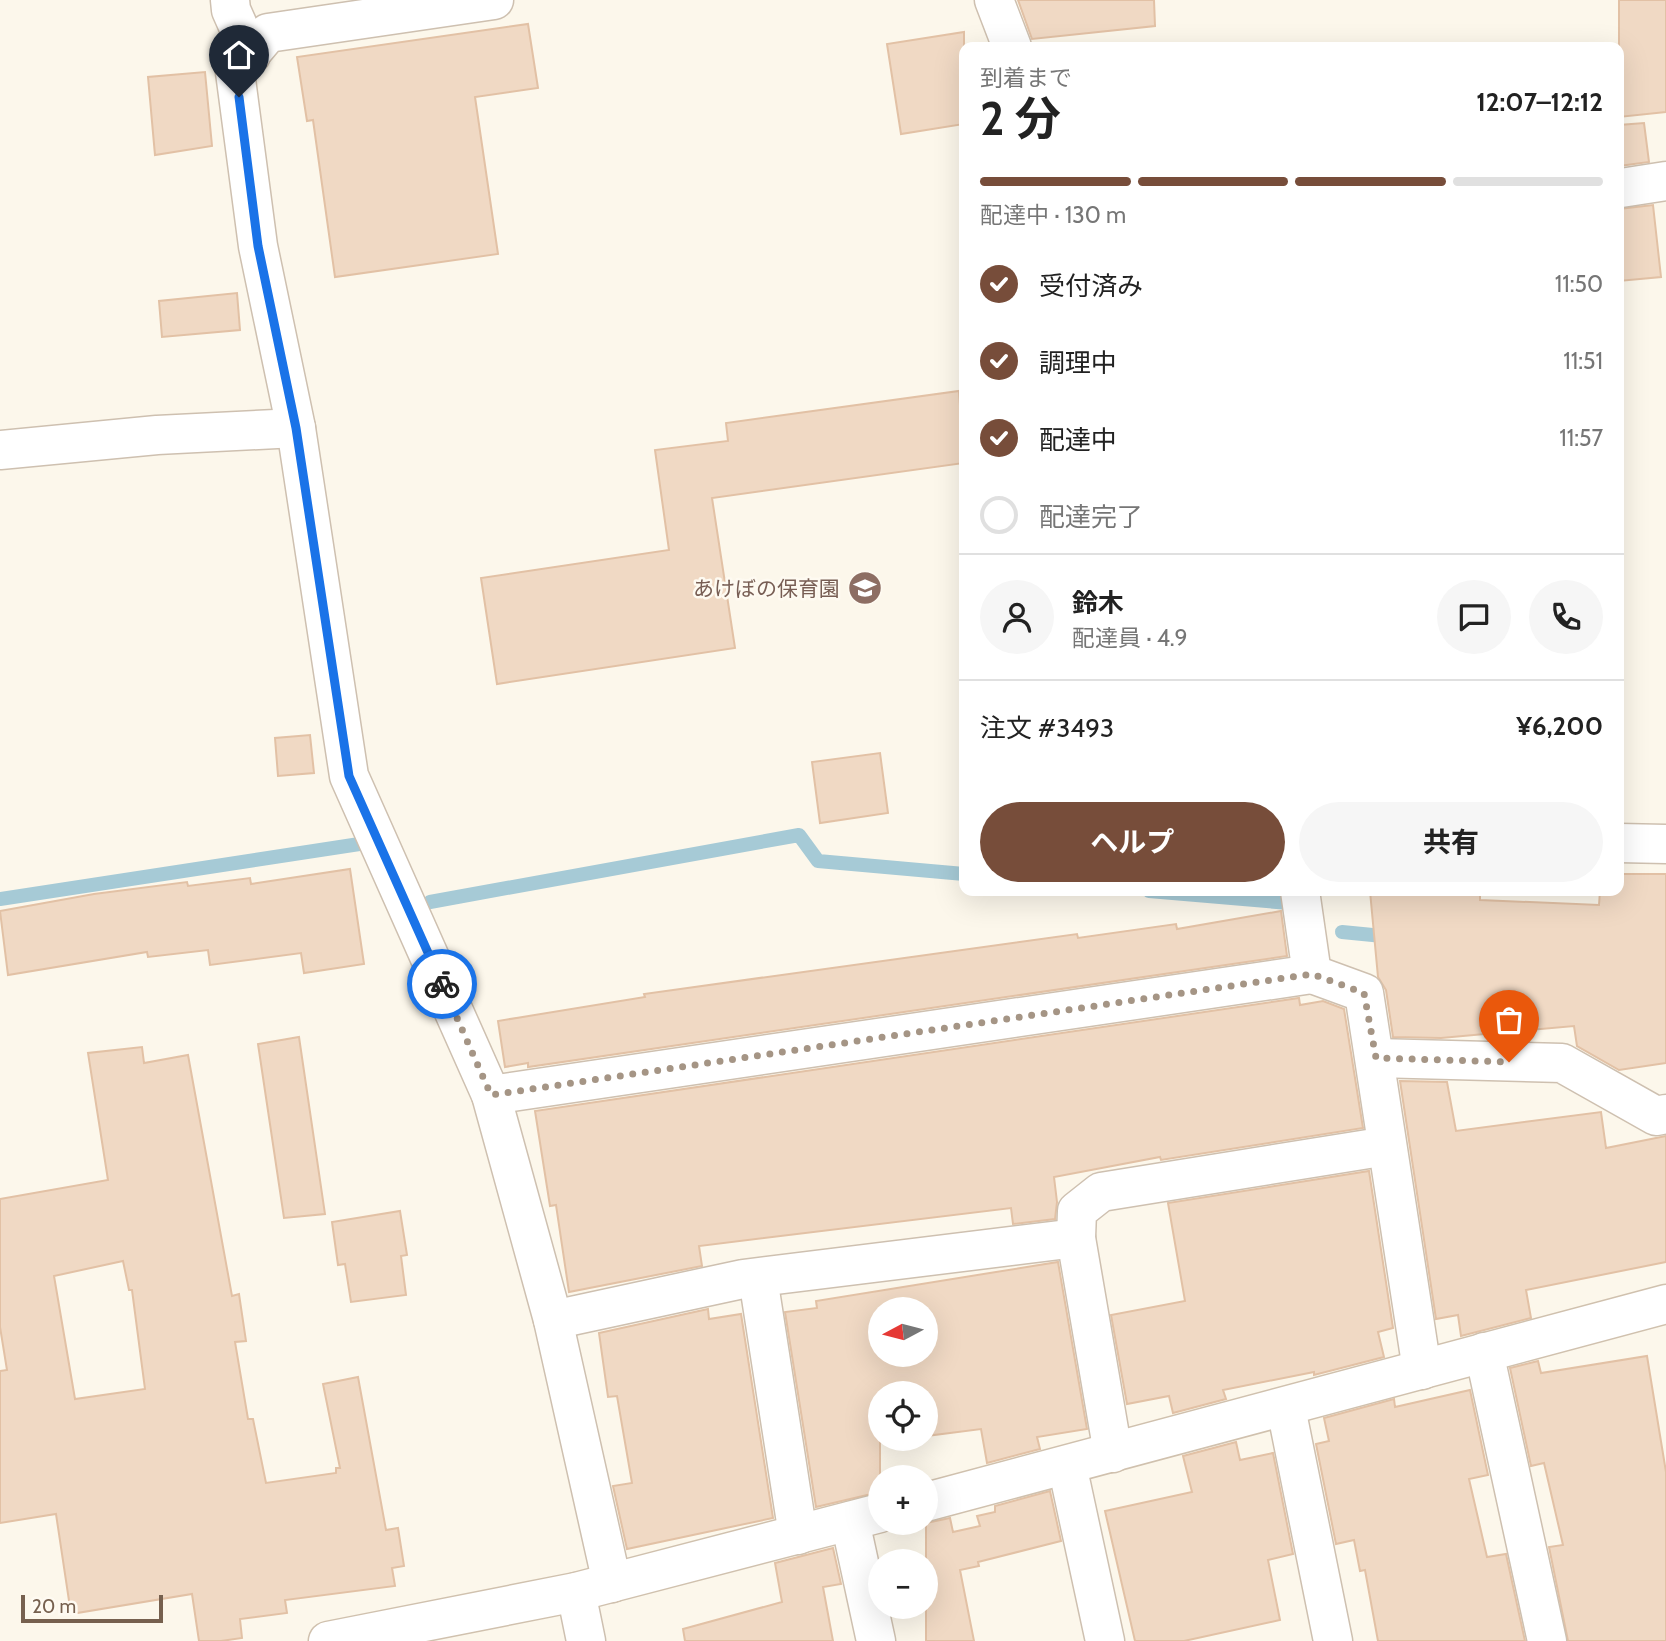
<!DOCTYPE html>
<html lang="ja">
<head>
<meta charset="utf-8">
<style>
	body { margin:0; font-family:Cabin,"Noto Sans JP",sans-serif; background:#f6f6f6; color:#222; height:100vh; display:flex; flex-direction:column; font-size:26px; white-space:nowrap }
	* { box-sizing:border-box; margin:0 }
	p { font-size:23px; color:#767676 }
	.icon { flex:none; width:38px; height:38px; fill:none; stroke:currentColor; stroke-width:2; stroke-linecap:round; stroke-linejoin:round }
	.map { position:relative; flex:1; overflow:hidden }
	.sheet { position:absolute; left:959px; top:42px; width:665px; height:854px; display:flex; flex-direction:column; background:#fff; border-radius:14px; box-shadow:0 7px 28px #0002 }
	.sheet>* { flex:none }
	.needle { width:46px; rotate:263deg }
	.controls { position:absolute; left:868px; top:1297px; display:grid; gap:14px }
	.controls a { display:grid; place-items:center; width:70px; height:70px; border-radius:50%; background:#fff; box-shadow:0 7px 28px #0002; font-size:35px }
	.scale { position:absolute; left:21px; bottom:18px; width:142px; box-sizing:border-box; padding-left:7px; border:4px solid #76604e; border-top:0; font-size:19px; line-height:24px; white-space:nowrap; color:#76604e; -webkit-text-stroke:5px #fefaf1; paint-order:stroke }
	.pin { position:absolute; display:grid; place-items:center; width:60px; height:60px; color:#fff; margin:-72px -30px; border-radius:50% 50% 50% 0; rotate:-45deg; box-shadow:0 0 7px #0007 }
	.pin .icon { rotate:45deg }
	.courier { position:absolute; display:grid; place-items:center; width:70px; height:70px; margin:-35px; border:5px solid #1a73e8; border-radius:50%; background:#fff; color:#222; box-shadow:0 2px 9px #0007 }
	.overview em { font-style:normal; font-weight:700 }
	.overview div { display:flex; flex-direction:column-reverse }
	.overview { display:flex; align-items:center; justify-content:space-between; height:119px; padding:0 21px }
	h1 { font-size:46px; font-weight:700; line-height:52px }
	.bar { display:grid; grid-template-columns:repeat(4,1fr); gap:10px 7px; align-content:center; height:84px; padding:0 21px }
	.bar i { height:9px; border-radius:5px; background:#e0e0e0 }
	.bar .active { background:#774d3a }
	.bar p { grid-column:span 4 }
	.line { display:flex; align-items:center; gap:18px; padding:0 21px; border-top:2px solid #e0e0e0 }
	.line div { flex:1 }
	.round { display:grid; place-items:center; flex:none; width:74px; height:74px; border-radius:37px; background:#f6f6f6 }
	ol { padding:0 21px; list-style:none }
	li { display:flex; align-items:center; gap:21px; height:77px }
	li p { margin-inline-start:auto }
	li .icon { padding:7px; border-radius:50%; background:#774d3a; color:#fff; stroke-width:4 }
	li:last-child { color:#767676 }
	li i { width:38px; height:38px; border:4px solid #e0e0e0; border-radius:50% }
	.button { display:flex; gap:14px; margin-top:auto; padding:14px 21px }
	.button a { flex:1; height:80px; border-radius:42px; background:#774d3a; color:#fff; font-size:28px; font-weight:700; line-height:80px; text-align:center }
	.button a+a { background:#f6f6f6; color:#222 }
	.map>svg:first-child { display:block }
</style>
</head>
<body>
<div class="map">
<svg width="1666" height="1641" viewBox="0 0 1666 1641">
	<rect width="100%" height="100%" fill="#fcf7eb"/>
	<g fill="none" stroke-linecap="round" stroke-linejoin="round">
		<g stroke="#a6cad6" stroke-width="14">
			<polyline points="1149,891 1289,903"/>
			<polyline points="0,899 366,843"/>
			<polyline points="430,902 799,835 818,861 964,874"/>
			<polyline points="1342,932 1393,937"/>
		</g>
	</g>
	<g fill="#f0d9c4" stroke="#e2c1a5" stroke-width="2" fill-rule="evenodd">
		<polygon points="1018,0 1154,0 1155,26 1032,39"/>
		<polygon points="1619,0 1666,0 1666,112 1619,117"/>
		<polygon points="528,24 538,88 475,97 498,254 335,277 313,120 307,121 297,57"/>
		<polygon points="964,32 964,124 901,134 887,44"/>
		<polygon points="205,72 212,146 155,155 148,77"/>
		<polygon points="1644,123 1649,162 1619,166 1619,125"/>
		<polygon points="1653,205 1661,277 1619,281 1619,209"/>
		<polygon points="237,293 240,330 162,337 159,301"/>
		<polygon points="959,391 964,463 712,498 735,648 497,684 481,578 669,550 655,450 728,441 726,423"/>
		<polygon points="310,735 314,773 278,776 275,738"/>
		<polygon points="880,753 888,813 820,823 812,762"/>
		<polygon points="350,869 364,964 304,973 301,953 210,965 208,950 148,957 147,952 8,975 0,911 94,894 187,882 188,886 250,878 251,884"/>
		<polygon points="1619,874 1666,874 1666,1063 1619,1070 1577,1046 1574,1026 1441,1038 1393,1037 1386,990 1378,977 1370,891 1480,891 1480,900 1599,905 1600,891 1619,891"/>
		<polygon points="1281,911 1287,956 528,1067 528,1063 505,1067 498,1021 645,997 644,994 1077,934 1078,938 1176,924 1177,929"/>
		<polygon points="1299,998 1300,1005 1323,1001 1344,1009 1363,1128 1161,1160 1160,1157 1054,1177 1057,1202 1055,1219 1013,1224 1011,1208 699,1246 702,1266 569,1292 556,1205 550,1206 535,1111"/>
		<polygon points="299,1037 325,1214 284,1218 258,1044"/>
		<path d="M142,1047L144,1063L188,1055L232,1296L239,1294L246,1341L235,1342L248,1419H253L266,1483L336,1473V1468H340L323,1384L358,1377L386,1530L398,1528L404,1566L392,1568L395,1586L285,1600L287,1613L240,1619L242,1638L221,1641H199L192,1594L71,1614L56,1514L0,1523V1371L7,1370L0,1327V1199L108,1180L88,1053ZM123,1261L129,1290H132L145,1389L75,1399L54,1276Z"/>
		<polygon points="1400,1081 1447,1082 1456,1131 1601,1112 1606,1148 1666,1136 1666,1262 1526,1290 1531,1318 1461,1336 1458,1315 1436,1319"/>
		<polygon points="1369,1171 1393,1328 1378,1332 1384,1357 1314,1375 1314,1372 1223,1390 1226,1399 1173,1413 1169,1396 1127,1404 1111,1315 1185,1301 1168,1203"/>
		<polygon points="400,1211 407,1255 401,1256 406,1295 351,1302 345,1264 338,1265 332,1222"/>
		<path d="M1058,1262L1087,1429L1037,1437L1040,1449L987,1463L981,1429L926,1436V1393H880V1438H905L880,1442V1492L816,1507L785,1312L817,1308L816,1301ZM880,1309H926V1354H880Z"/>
		<polygon points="708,1309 709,1319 741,1314 773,1518 627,1549 613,1486 632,1483 617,1396 608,1397 599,1333"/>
		<polygon points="1647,1356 1666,1472 1666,1641 1568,1641 1549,1547 1563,1545 1544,1463 1531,1466 1510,1368 1538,1361 1541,1373"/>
		<polygon points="1470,1390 1488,1475 1469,1479 1487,1557 1506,1554 1525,1641 1378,1641 1365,1570 1360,1571 1354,1540 1336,1544 1316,1444 1329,1441 1324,1418 1394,1399 1395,1407"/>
		<polygon points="1236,1442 1240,1460 1273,1453 1293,1554 1268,1560 1280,1620 1184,1641 1135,1641 1105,1511 1192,1492 1183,1456"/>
		<polygon points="1050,1491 1061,1541 978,1562 979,1566 960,1570 974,1641 926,1641 926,1523 950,1518 953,1532 980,1526 977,1516 995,1512 995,1506"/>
		<polygon points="833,1548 841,1584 823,1587 833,1641 685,1641 683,1629 782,1602 775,1563"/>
	</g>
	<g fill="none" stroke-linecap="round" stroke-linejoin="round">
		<g stroke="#cec0b0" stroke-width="41">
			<g id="street">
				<polyline points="230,0 231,10 251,55"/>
				<polyline points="494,0 268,33 235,72 258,246 296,428 349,776 491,1095 553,1320 612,1583"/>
				<polyline points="994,0 1012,47"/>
				<polyline points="1621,188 1666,181"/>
				<polyline points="0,450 157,435 296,428"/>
				<polyline points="1619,843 1666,844"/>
				<polyline points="1300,891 1312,974 1364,993 1422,1370"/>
				<polyline points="1376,1058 1562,1063 1656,1116 1666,1114"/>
				<polyline points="491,1095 1312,974"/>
				<polyline points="758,1278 798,1535"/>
				<polyline points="553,1320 743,1279 1076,1238"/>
				<polyline points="1484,1352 1547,1641"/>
				<polyline points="1286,1408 1333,1641"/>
				<polyline points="1113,1453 1076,1238 1077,1211 1101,1192 1387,1146"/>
				<polyline points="1067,1465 1105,1641"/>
				<polyline points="850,1521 876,1641"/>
				<polyline points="576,1592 586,1641"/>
			</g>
		</g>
		<g stroke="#d0c1ae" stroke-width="41">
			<g id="secondary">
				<polyline points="926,1502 1666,1304"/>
				<polyline points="328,1641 576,1592 880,1513"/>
			</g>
		</g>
		<use href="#street" stroke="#fff" stroke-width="38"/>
		<use href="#secondary" stroke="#fff" stroke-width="38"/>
	</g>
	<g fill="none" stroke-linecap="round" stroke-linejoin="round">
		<polyline stroke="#a59585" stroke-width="7" stroke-dasharray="0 12.6" points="442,984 491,1095 1312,974 1364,993 1376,1058 1509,1062"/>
		<polyline stroke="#1a73e8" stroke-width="9" points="239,97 258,246 296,428 349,776 442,984"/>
	</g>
	<defs>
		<g id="school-disc" transform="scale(1.75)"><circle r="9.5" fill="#8d6e63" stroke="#fefaf1"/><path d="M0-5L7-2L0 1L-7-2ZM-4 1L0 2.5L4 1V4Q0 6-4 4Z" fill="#fff"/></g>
	</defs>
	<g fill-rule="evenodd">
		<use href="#school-disc" x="865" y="588"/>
	</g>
	<g text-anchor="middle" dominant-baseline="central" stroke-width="5" stroke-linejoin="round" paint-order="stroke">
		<g font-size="21" fill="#785e54" stroke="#fefaf1" text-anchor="end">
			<text x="840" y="588">あけぼの保育園</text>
		</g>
	</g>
</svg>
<div class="controls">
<a><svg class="needle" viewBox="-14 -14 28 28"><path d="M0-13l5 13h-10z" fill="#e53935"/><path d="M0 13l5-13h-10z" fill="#767676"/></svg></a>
<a><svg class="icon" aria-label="locate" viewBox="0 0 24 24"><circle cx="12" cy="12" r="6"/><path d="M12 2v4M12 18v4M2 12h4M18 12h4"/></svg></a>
<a>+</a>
<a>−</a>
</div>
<div class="scale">20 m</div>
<div class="pin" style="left:1509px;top:1062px;background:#ea580c"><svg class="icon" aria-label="bag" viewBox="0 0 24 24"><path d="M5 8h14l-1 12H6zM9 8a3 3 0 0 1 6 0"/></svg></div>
<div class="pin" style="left:239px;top:97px;background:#1f2937"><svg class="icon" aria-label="home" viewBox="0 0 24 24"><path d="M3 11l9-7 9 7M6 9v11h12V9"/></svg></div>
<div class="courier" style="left:442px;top:984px"><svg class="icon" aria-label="bike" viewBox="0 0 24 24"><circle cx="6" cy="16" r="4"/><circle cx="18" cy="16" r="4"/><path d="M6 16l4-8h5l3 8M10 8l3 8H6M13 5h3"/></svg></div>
<section class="sheet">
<div class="overview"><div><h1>2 分</h1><p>到着まで</p></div><em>12:07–12:12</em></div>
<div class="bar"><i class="active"></i><i class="active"></i><i class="active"></i><i></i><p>配達中 · 130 m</p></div>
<ol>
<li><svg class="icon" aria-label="check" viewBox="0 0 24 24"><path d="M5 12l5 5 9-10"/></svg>受付済み<p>11:50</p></li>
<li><svg class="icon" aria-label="check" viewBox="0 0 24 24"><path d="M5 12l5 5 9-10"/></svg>調理中<p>11:51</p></li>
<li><svg class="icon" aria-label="check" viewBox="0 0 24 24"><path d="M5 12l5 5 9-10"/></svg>配達中<p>11:57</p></li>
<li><i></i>配達完了</li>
</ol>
<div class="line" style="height:126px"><a class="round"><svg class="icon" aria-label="person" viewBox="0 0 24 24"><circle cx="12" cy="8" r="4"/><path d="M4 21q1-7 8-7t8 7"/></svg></a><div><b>鈴木</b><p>配達員 · 4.9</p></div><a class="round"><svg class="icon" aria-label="chat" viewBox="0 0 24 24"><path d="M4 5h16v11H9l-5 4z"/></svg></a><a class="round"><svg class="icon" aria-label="phone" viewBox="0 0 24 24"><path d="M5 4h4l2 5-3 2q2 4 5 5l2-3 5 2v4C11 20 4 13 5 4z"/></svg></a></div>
<div class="line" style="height:91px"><div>注文 #3493</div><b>¥6,200</b></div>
<div class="button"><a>ヘルプ</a><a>共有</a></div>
</section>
</div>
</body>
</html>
